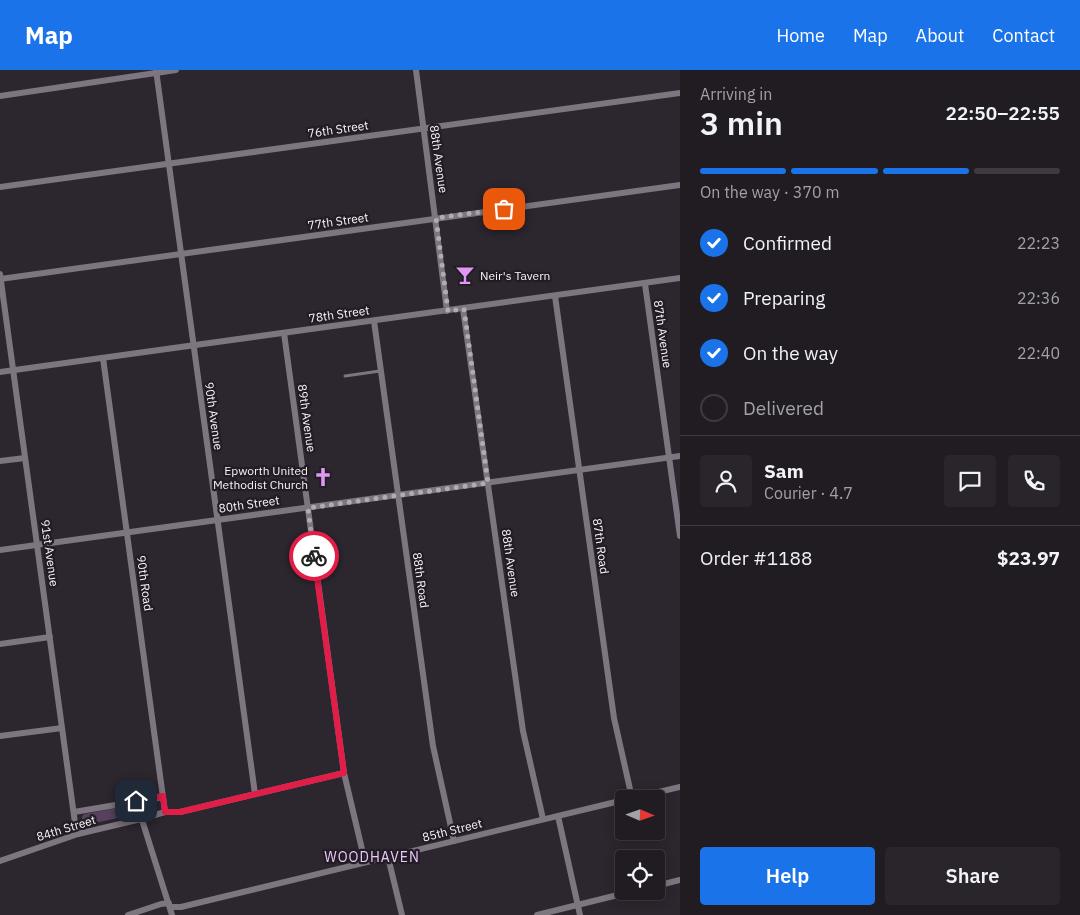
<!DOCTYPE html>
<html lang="en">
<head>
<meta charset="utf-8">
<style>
	body { margin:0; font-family:"IBM Plex Sans",sans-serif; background:#29252a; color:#f1f3f6; height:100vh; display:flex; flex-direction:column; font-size:19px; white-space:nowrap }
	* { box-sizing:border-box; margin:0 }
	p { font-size:16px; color:#a2a1a5 }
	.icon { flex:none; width:28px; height:28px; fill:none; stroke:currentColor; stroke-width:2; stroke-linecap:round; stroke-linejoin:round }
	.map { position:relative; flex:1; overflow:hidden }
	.drawer { display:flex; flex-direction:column; background:#211c22; width:400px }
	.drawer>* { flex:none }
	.needle { width:32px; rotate:92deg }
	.fabs { position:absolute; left:615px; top:720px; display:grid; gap:10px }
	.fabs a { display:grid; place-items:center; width:50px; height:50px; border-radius:5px; background:#211c22; box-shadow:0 2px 12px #0003,0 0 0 1px #3e3a40; font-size:25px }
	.pin { position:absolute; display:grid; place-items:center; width:42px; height:42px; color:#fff; margin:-21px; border-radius:10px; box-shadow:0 2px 8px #0006 }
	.courier { position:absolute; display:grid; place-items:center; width:50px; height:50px; margin:-25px; border:4px solid #e11d48; border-radius:50%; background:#fff; color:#222; box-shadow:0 1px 6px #0007 }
	.summary em { font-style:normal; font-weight:600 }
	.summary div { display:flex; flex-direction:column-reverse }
	.summary { display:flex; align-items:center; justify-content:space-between; height:85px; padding:0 20px }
	h1 { font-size:32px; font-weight:600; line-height:38px }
	.bar { display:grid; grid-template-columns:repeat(4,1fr); gap:8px 5px; align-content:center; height:60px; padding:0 20px }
	.bar i { height:6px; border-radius:4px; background:#3e3a40 }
	.bar .current { background:#1a73e8 }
	.bar p { grid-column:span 4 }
	.line { display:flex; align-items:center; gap:12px; padding:0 20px; border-top:1px solid #3e3a40 }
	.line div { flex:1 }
	.round { display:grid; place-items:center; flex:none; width:52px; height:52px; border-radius:5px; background:#29252a }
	ol { padding:0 20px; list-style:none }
	li { display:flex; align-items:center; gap:15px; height:55px }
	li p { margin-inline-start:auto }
	li .icon { padding:5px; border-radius:50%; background:#1a73e8; color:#fff; stroke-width:4 }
	li:last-child { color:#a2a1a5 }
	li i { width:28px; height:28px; border:2px solid #3e3a40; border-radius:50% }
	.cta { display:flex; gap:10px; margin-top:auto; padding:10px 20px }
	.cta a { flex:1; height:58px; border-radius:5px; background:#1a73e8; color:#fff; font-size:20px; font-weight:600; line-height:58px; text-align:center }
	.cta a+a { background:#29252a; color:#f1f3f6 }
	header { display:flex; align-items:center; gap:30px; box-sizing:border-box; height:70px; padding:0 25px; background:#1a73e8; color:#fff }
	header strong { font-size:24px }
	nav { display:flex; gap:28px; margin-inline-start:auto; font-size:18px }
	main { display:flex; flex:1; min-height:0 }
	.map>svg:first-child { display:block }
</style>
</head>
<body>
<header>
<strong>Map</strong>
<nav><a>Home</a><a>Map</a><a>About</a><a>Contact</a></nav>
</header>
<main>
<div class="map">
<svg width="680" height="845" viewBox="0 0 680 845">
	<rect width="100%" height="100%" fill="#2c262e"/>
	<polygon fill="#58415e" points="128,736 132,738 133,742 131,745 86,755 82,752 82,747 84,744"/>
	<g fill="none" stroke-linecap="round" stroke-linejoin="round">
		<polyline stroke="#7d757f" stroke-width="3" points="345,306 380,301"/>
		<g stroke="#7d757f" stroke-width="6">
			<polyline points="156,0 255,724"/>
			<polyline points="416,0 447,241"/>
			<polyline points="0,26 176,0"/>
			<polyline points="0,117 680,23"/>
			<polyline points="0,204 75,753 78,764"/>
			<polyline points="0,209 680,115"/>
			<polyline points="645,214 680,466"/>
			<polyline points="555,226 614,648 632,728"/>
			<polyline points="463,239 523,661 543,749"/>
			<polyline points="374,251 433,676 454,771"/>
			<polyline points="284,263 344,703 365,792"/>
			<polyline points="103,288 165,742"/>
			<polyline points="0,302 680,208"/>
			<polyline points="0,391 25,388"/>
			<polyline points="0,480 680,386"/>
			<polyline points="0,574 50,567"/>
			<polyline points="0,666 62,658"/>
			<polyline points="629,729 680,717"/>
			<polyline points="136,731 172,845"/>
			<polyline points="74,742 163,727"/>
			<polyline points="558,746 580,845"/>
			<polyline points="388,787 402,845"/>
			<polyline points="0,791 78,764 141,749 165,742 180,742 344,703"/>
			<polyline points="656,816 680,810"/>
			<polyline points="170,837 181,837 624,730"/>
			<polyline points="128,845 161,834 169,833"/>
			<polyline points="537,845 634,821"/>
		</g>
	</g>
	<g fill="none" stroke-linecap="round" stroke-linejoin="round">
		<polyline stroke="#b1abb2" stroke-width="5" stroke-dasharray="0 9" points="314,486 308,438 488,413 464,239 448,241 436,148 504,139"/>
		<polyline stroke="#e11d48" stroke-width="6" points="136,731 163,726 165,742 180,742 344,703 314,486"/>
	</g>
	<defs>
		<g id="bar-bare" transform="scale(1.5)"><path d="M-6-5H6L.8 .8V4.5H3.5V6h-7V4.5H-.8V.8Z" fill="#de98f2" stroke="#221c24" stroke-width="2.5" paint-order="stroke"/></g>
		<g id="church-bare" transform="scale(1.5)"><path d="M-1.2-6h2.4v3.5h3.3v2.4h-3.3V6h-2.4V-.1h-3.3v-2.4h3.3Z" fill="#de98f2" stroke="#221c24" stroke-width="2.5" paint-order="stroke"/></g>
	</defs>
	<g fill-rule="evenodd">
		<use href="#bar-bare" x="465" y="205"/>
		<use href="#church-bare" x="323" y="407"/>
	</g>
	<g text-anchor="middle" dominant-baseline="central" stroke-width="4.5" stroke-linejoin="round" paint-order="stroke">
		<g font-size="12" fill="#f8f3f9" stroke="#221c24">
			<text transform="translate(338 59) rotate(-8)">76th Street</text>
			<text transform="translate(439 89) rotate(82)">88th Avenue</text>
			<text transform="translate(338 151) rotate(-8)">77th Street</text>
			<text transform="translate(339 244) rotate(-8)">78th Street</text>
			<text transform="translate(663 264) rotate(82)">87th Avenue</text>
			<text transform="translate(214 346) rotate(82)">90th Avenue</text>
			<text transform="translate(307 348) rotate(82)">89th Avenue</text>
			<text transform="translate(249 434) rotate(-8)">80th Street</text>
			<text transform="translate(601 476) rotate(82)">87th Road</text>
			<text transform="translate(50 483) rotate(82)">91st Avenue</text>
			<text transform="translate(511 493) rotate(82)">88th Avenue</text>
			<text transform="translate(421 510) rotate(82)">88th Road</text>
			<text transform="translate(145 513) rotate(82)">90th Road</text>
			<text transform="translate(66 758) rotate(-17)">84th Street</text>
			<text transform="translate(452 760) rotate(-14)">85th Street</text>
		</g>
		<g font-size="12" fill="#f8f3f9" stroke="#221c24" text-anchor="start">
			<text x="480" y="205">Neir's Tavern</text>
			<text x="308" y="400" text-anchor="end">Epworth United<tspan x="308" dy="14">Methodist Church</tspan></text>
		</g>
		<g font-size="14" letter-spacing="1" fill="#f0c9fc" stroke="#221c24">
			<text x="372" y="787">WOODHAVEN</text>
		</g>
	</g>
</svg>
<div class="fabs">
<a><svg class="needle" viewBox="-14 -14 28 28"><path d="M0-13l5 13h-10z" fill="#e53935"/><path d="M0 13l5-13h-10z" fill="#a2a1a5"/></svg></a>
<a><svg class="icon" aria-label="locate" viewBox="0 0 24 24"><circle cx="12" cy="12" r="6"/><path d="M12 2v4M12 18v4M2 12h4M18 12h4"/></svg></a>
</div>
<div class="pin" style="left:504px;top:139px;background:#ea580c"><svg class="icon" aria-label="bag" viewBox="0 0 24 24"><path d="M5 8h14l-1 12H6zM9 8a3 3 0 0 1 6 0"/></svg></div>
<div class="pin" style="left:136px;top:731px;background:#1f2937"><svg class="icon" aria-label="home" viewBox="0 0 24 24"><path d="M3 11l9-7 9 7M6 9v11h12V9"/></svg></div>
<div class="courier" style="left:314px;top:486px"><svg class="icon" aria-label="bike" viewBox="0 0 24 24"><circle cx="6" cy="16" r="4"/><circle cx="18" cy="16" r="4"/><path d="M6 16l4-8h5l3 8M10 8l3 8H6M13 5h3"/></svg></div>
</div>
<section class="drawer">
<div class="summary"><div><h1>3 min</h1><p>Arriving in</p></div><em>22:50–22:55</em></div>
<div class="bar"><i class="current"></i><i class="current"></i><i class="current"></i><i></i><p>On the way · 370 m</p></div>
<ol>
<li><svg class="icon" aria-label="check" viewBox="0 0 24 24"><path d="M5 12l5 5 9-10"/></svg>Confirmed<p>22:23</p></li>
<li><svg class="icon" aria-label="check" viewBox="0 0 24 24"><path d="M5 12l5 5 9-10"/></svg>Preparing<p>22:36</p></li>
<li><svg class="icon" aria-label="check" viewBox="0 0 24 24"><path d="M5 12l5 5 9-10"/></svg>On the way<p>22:40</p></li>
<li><i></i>Delivered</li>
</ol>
<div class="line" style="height:90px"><a class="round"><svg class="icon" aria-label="person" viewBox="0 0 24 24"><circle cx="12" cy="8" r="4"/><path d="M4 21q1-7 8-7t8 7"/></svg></a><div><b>Sam</b><p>Courier · 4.7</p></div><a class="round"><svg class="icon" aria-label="chat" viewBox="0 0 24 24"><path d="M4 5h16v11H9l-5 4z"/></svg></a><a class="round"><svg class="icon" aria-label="phone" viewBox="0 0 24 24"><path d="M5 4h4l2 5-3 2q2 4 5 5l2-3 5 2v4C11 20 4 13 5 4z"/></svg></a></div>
<div class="line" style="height:65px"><div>Order #1188</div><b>$23.97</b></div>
<div class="cta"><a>Help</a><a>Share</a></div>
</section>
</main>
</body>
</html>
